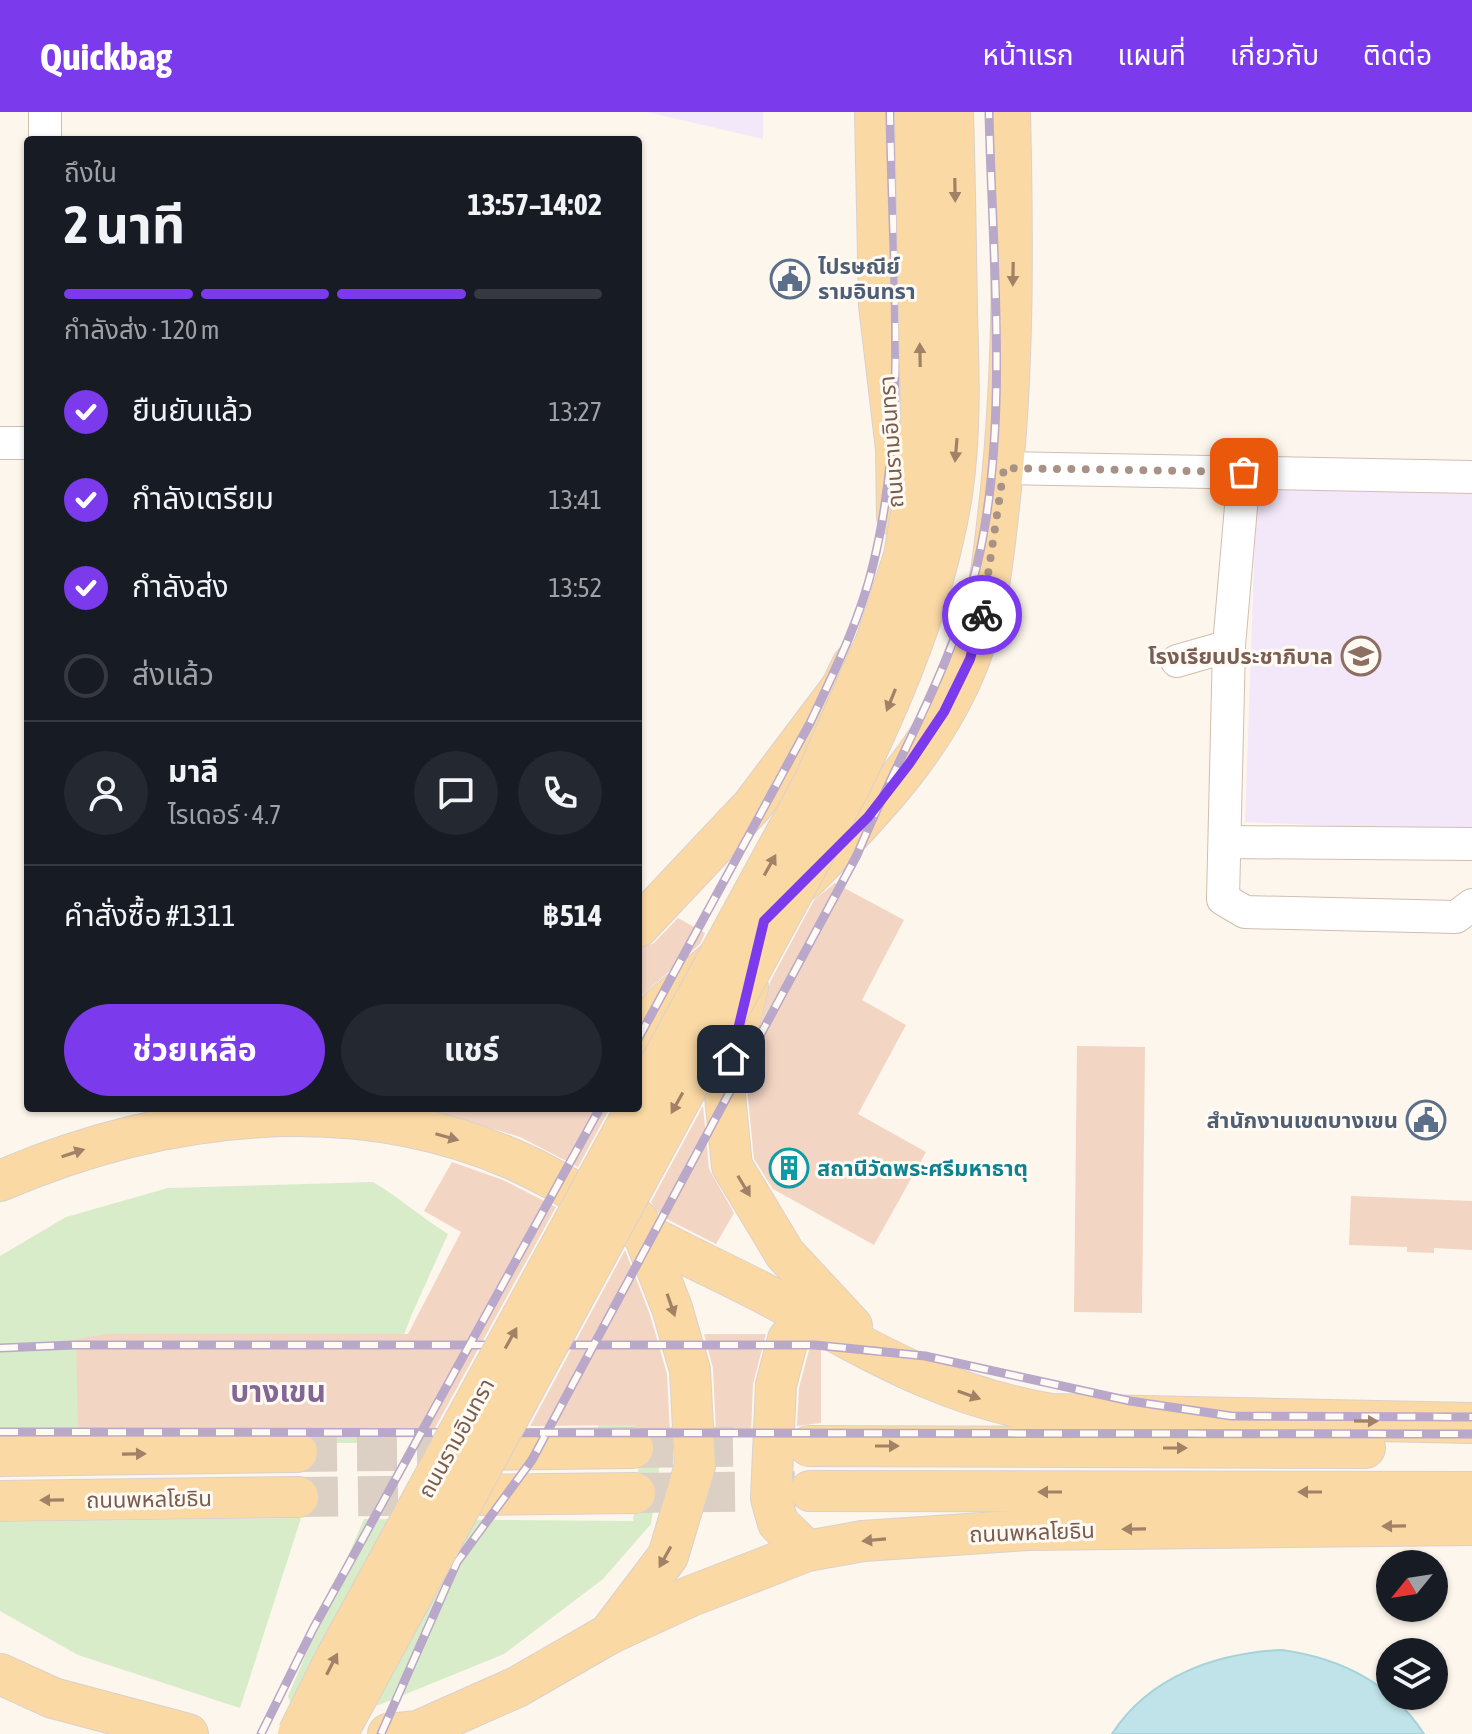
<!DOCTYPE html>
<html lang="th">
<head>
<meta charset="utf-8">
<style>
	body { margin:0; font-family:"Asap Condensed","Noto Sans Thai",sans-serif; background:#242831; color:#f1f3f6; height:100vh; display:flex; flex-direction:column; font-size:30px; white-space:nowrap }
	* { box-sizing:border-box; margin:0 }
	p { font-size:26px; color:#9ea1a6 }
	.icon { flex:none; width:44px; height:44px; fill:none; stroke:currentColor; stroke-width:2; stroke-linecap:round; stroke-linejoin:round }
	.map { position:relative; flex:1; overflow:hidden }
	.sheet { position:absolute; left:24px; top:24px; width:618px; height:976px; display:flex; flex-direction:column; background:#171b24; border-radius:8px; box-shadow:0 2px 6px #0004 }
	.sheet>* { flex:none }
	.needle { width:52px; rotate:240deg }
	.fabs { position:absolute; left:1376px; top:1438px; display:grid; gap:16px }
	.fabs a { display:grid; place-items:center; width:72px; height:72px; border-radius:50%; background:#171b24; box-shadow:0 2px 6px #0004; font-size:40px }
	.pin { position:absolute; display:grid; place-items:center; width:68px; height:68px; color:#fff; margin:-34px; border-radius:16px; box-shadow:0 4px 12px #0006 }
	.courier { position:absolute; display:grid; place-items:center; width:80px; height:80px; margin:-40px; border:6px solid #7c3aed; border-radius:50%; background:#fff; color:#222; box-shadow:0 2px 10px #0007 }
	.headline em { font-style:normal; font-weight:700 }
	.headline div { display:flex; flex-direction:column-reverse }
	.headline { display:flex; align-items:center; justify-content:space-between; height:136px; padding:0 40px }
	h1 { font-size:52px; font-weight:700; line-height:60px }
	.bar { display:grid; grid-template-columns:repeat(4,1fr); gap:12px 8px; align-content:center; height:96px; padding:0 40px }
	.bar i { height:10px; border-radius:6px; background:#363941 }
	.bar .on { background:#7c3aed }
	.bar p { grid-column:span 4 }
	.line { display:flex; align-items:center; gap:20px; padding:0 40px; border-top:2px solid #363941 }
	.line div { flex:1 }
	.round { display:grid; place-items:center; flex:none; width:84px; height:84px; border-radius:42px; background:#242831 }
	ol { padding:0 40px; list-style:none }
	li { display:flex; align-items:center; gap:24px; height:88px }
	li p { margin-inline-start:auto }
	li .icon { padding:8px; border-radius:50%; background:#7c3aed; color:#fff; stroke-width:4 }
	li:last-child { color:#9ea1a6 }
	li i { width:44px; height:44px; border:4px solid #363941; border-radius:50% }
	.button { display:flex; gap:16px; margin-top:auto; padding:16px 40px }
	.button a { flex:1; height:92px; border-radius:48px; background:#7c3aed; color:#fff; font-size:32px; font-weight:700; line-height:92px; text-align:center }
	.button a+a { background:#242831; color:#f1f3f6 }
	header { display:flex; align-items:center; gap:48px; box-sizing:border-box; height:112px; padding:0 40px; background:#7c3aed; color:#fff }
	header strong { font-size:38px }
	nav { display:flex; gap:44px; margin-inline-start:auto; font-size:28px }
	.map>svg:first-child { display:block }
</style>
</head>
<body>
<header>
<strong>Quickbag</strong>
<nav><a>หน้าแรก</a><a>แผนที่</a><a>เกี่ยวกับ</a><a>ติดต่อ</a></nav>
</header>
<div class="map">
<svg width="1472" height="1622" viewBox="0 0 1472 1622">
	<rect width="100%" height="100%" fill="#fdf6ec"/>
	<g fill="#f3e8fa">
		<polygon points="647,0 763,0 763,27"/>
		<polygon points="1257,369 1472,378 1472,720 1245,710"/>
	</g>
	<g fill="#d8ecc9">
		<path d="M373,1070C400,1086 421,1105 448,1122L412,1202L362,1331L0,1332V1144L66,1105L168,1076Z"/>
		<polygon points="598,1232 649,1247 659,1360 651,1412 603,1467 504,1542 379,1593 294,1603 288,1584 364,1407 633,1409 641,1331 598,1322"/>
		<polygon points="301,1406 240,1596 78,1543 0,1499 0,1410"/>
	</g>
	<path fill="#bfe3e8" stroke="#a5d3da" stroke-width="2" d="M1282,1538C1340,1546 1391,1571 1424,1622H1112C1149,1564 1217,1541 1282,1538Z"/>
	<g fill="#f3d5c3">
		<polygon points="835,771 904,808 862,888 906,913 858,1002 926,1040 874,1133 773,1077 754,1047 747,976 770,870 814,788"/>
		<polygon points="678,806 705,821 700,832 638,887 638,837 654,831"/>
		<polygon points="1077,934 1145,935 1142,1201 1074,1200"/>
		<polygon points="703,994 709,1057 734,1101 716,1132 661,1104 651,1090"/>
		<polygon points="426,996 610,996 578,1055 520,1025"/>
		<polygon points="452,1050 503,1068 556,1095 430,1325 315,1326 297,1317 78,1320 76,1227 107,1222 408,1222 461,1120 424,1099"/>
		<polygon points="1351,1084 1472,1089 1472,1138 1434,1136 1434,1141 1407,1140 1407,1135 1349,1133"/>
		<polygon points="625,1138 650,1203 667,1262 670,1322 651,1322 633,1313 530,1314"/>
		<polygon points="704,1222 766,1222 753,1272 751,1322 716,1322 713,1256"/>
		<polygon points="815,1235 821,1238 821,1311 797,1314 799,1276 809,1238"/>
	</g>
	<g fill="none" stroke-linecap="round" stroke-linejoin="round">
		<g stroke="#dcd0c4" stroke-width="40" stroke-dasharray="40 20" stroke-linecap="butt">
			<polyline points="633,1336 805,1334"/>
			<polyline points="297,1340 477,1338"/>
			<polyline points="635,1381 806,1379"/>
			<polyline points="298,1385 457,1383"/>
		</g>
		<g stroke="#d1beb0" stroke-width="34">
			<g id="minor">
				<polyline points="45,28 45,0"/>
				<polyline points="0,331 28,331"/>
				<polyline points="1004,356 1472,365"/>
				<polyline points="1229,534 1223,787 1245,800 1456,805 1472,793"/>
				<polyline points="1177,549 1229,534 1244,360"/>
				<polyline points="1225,730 1472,732"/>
			</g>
		</g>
		<g stroke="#dad1cd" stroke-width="42">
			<g id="major">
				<polyline points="875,0 879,193 896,337 897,405"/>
				<path d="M805,768C870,703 937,634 970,546C989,495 994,440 1000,386C1014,258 1013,129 1010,0"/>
				<polyline points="638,815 752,694 841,576 852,553"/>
				<polyline points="748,875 724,974 732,1054 785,1142 852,1214"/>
				<polyline points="638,925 660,896 716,848"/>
				<path d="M0,1069C160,1000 348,976 512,1047C559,1067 599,1096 644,1121C690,1146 738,1167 784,1192C876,1242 945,1284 1051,1302L1472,1311"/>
				<polyline points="809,1334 1365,1336"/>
				<polyline points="477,1338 633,1336"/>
				<polyline points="0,1344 297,1340"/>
				<polyline points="810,1379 1472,1380"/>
				<polyline points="473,1383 635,1381"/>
				<polyline points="0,1389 298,1385"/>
				<polyline points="807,1439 778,1411 771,1386 776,1273 788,1227 800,1214 819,1211"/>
				<polyline points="609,1522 691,1484 807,1439 863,1429 1028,1418 1472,1413"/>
				<polyline points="0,1562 53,1586 188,1622"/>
				<polyline points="388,1622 418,1619 517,1575 609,1522 668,1444 695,1354 690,1258 672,1196 638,1108"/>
			</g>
		</g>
		<use href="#minor" stroke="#fff" stroke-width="32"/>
		<use href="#major" stroke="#fbd9a5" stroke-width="40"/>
		<g stroke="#b9a8c9" stroke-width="9">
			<g id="rail">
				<path d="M638,927L810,611C834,560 860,508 873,453C909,307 892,149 890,0"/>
				<polyline points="0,1236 74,1233 815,1233 925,1244 1130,1289 1231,1304 1472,1305"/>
				<polyline points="0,1320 1472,1322"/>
				<polyline points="261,1622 313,1517 600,996"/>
				<path d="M381,1622L457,1450L532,1348L857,743C897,646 953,555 977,453C1010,316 992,141 989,0"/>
			</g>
		</g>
		<use href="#rail" stroke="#fffaf3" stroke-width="6" stroke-dasharray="18" stroke-linecap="butt"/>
		<g stroke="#dad1cd" stroke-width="42" stroke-linecap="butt">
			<g id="major-bridge">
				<polyline points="638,993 814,670 876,529 904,444 915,378 921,306 915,0"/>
				<polyline points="298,1622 333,1551 636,996"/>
				<path d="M337,1622L848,678C895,583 935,487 952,382C961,322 959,261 957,200C956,133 955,67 953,0"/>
			</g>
		</g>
		<use href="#major-bridge" stroke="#fbd9a5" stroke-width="40"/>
	</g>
	<defs><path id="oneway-solid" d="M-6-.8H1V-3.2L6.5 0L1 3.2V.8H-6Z" transform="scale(2)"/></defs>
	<g fill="#a18267">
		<use href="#oneway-solid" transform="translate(955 78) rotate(89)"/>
		<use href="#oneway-solid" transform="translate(1013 162) rotate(91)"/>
		<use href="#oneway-solid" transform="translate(920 243) rotate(-91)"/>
		<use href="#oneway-solid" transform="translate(956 338) rotate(95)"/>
		<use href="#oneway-solid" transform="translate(891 588) rotate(112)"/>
		<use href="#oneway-solid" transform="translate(770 753) rotate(-61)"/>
		<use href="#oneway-solid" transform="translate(677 991) rotate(119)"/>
		<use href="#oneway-solid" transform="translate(447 1025) rotate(16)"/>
		<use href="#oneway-solid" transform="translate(73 1041) rotate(-18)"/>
		<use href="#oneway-solid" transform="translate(744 1074) rotate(59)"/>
		<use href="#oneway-solid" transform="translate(671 1193) rotate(71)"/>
		<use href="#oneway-solid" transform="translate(511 1226) rotate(-61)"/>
		<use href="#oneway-solid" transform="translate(969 1283) rotate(19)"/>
		<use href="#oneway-solid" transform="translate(1366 1309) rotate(1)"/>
		<use href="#oneway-solid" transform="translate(887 1334)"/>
		<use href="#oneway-solid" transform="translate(1175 1336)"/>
		<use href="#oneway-solid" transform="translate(134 1342) rotate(-1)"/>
		<use href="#oneway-solid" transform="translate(1050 1380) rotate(-180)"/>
		<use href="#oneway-solid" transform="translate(1310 1380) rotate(-180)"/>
		<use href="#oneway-solid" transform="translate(52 1388) rotate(179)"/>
		<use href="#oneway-solid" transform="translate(1394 1414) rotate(179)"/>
		<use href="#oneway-solid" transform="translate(1134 1417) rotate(179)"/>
		<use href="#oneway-solid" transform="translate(874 1428) rotate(175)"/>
		<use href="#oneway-solid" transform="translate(665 1445) rotate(119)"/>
		<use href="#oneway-solid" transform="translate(332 1552) rotate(-63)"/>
	</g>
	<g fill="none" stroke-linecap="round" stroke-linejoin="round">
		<polyline stroke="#a89285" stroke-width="8" stroke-dasharray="0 14.4" points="982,503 1004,356 1244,360"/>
		<polyline stroke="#7c3aed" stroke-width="10" points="731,947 764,809 868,705 909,652 944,600 970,547 982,503"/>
	</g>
	<defs>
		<g id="civic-ring" transform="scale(2)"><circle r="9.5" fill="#fffaf3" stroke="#5c6f8a" stroke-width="1.5"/><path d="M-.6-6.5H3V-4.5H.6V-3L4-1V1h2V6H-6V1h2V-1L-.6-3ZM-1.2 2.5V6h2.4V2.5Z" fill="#5c6f8a"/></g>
		<g id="school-ring" transform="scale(2)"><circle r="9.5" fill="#fffaf3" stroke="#8d6e63" stroke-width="1.5"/><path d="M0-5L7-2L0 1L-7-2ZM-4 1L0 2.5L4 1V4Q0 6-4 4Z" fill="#8d6e63"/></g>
		<g id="building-ring" transform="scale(2)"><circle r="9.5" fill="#fffaf3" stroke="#0f9aa8" stroke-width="1.5"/><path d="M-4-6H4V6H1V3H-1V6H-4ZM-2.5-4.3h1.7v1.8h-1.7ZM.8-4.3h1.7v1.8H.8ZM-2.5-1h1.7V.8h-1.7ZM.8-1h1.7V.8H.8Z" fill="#0f9aa8"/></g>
	</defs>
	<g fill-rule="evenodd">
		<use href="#civic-ring" x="790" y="167"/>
		<use href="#school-ring" x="1361" y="544"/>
		<use href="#civic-ring" x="1426" y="1008"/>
		<use href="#building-ring" x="789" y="1056"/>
	</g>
	<g text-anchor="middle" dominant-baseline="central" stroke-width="6" stroke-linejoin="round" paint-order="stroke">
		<g font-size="22" font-weight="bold" fill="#4e5e75" stroke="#fffaf3" text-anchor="start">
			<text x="818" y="154">ไปรษณีย์<tspan x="818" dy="25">รามอินทรา</tspan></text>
			<text x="1398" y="1008" text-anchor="end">สำนักงานเขตบางเขน</text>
		</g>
		<g font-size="22" fill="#7a5c4d" stroke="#fffaf3">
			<text transform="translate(891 330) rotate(-94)">ถนนรามอินทรา</text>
			<text transform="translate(456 1326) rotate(-61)">ถนนรามอินทรา</text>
			<text transform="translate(149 1387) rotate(-1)">ถนนพหลโยธิน</text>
			<text transform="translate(1032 1420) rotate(-2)">ถนนพหลโยธิน</text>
		</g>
		<g font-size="22" font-weight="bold" fill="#785e54" stroke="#fffaf3" text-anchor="end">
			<text x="1333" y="544">โรงเรียนประชาภิบาล</text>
		</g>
		<g font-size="22" font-weight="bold" fill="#0d838f" stroke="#fffaf3" text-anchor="start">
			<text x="817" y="1056">สถานีวัดพระศรีมหาธาตุ</text>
		</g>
		<g font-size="30" font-weight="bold" fill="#846695" stroke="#fffaf3">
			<text x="278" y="1279">บางเขน</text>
		</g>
	</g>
</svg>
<div class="fabs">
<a><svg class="needle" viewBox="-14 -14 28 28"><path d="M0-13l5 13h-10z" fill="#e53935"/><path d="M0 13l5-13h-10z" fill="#9ea1a6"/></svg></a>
<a><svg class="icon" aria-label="layers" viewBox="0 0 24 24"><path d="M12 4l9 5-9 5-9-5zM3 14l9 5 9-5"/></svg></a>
</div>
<div class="pin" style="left:1244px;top:360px;background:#ea580c"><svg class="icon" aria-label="bag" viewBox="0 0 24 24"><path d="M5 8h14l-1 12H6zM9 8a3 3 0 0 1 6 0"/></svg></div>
<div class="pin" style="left:731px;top:947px;background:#1f2937"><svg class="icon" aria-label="home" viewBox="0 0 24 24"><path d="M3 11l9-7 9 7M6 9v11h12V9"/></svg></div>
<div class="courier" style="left:982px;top:503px"><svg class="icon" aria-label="bike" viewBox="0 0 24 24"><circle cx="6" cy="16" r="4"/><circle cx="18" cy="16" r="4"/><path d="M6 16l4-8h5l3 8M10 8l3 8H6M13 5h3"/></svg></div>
<section class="sheet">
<div class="headline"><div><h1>2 นาที</h1><p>ถึงใน</p></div><em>13:57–14:02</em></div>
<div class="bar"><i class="on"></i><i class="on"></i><i class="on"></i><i></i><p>กำลังส่ง · 120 m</p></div>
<ol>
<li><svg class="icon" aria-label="check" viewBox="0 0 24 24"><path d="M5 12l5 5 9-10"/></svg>ยืนยันแล้ว<p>13:27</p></li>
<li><svg class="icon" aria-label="check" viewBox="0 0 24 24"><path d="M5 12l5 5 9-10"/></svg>กำลังเตรียม<p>13:41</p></li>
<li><svg class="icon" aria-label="check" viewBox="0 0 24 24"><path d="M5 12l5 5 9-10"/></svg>กำลังส่ง<p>13:52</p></li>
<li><i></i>ส่งแล้ว</li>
</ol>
<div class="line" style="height:144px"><a class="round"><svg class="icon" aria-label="person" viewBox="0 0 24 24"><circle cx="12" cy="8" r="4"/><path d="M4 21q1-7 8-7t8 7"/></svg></a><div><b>มาลี</b><p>ไรเดอร์ · 4.7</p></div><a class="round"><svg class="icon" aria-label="chat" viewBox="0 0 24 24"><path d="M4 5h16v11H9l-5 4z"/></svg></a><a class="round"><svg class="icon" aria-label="phone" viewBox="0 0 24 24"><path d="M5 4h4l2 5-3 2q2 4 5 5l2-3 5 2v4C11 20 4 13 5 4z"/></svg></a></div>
<div class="line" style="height:104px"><div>คำสั่งซื้อ #1311</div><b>฿514</b></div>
<div class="button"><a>ช่วยเหลือ</a><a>แชร์</a></div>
</section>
</div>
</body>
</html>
